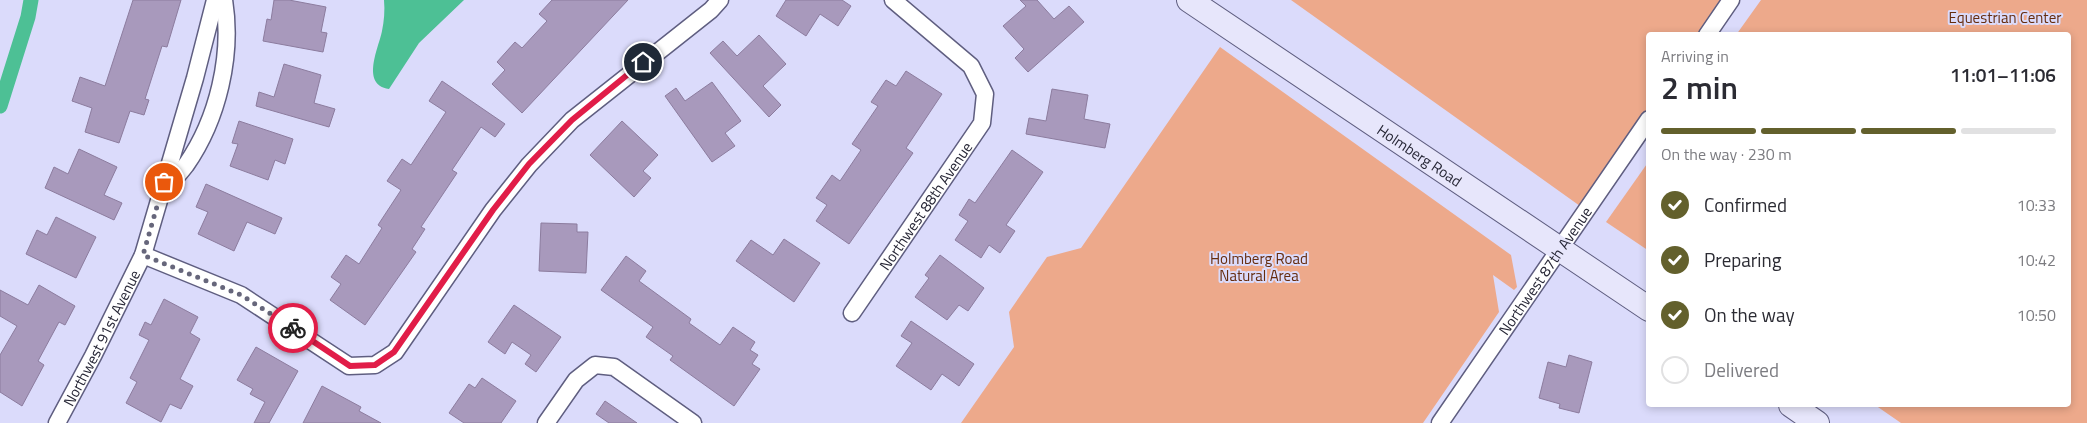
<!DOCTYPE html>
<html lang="en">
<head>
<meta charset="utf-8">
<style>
	body { margin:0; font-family:"Titillium Web",sans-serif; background:#f2f2f3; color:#2b2b33; height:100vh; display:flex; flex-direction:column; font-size:19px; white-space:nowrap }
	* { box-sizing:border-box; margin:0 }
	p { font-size:16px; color:#7c7c81 }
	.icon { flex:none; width:28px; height:28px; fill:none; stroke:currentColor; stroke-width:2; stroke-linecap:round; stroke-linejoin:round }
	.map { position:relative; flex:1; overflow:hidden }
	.drawer { position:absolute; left:1646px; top:32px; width:425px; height:375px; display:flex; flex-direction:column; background:#fff; border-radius:5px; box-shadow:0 2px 8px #0003 }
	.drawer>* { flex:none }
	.pin { position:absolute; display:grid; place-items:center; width:42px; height:42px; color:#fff; margin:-21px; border:2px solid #fff; border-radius:50%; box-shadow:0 1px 5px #0007 }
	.courier { position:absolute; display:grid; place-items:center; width:50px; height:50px; margin:-25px; border:4px solid #e11d48; border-radius:50%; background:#fff; color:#222; box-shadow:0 1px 6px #0007 }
	.summary em { font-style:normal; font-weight:600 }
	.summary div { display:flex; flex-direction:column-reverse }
	.summary { display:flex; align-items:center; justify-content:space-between; height:85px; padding:0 15px }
	h1 { font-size:32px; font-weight:600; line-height:38px }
	.bar { display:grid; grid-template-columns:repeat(4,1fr); gap:8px 5px; align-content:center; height:60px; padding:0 15px }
	.bar i { height:6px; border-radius:4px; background:#e1e1e2 }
	.bar .active { background:#63602c }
	.bar p { grid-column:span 4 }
	ol { padding:0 15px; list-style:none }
	li { display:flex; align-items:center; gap:15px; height:55px }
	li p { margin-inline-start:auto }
	li .icon { padding:5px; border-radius:50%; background:#63602c; color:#fff; stroke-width:4 }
	li:last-child { color:#7c7c81 }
	li i { width:28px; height:28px; border:2px solid #e1e1e2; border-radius:50% }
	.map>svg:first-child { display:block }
</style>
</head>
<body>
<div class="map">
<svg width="2087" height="423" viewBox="0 0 2087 423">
	<rect width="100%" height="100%" fill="#dbdbfb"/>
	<g fill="#eda98b">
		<polygon points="1291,0 1721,0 1697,35 1649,35 1649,106 1580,206"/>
		<polygon points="1761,0 2087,0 2087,423 1901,423 1875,405 2069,405 2069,35 1736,35"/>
		<polygon points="1220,47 1511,255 1517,287 1514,290 1493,275 1499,312 1423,423 961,423 1014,347 1009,312 1047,257 1081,248"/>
		<polygon points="1649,161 1649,251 1606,222"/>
	</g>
	<path fill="#4dc095" d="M384,0H464L419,43L389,89C360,85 379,47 382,31C384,21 385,11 384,0Z"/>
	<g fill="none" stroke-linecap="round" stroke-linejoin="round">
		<polyline stroke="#4dc095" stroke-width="15" points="0,106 28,17 31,0"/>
	</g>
	<g fill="#a899bc" stroke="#8c7c9e">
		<polygon points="133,0 181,0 167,47 162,46 145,99 149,100 144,115 130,111 119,143 85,132 92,108 72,101 80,77 105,86"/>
		<polygon points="274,0 289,0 326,7 321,32 327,33 323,52 263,41 267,19 271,20"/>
		<polygon points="552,0 628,0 522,113 492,84 505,70 497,62 515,42 522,48 547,21 539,14"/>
		<polygon points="786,0 842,0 851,6 838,26 820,14 806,36 776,16"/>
		<polygon points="1020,0 1037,0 1054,19 1069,6 1084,22 1028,72 1015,58 1024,49 1003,26 1026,6"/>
		<polygon points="759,35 786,64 763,86 781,105 769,117 710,53 723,41 737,56"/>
		<polygon points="284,64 321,75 314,103 335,109 329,127 256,106 259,92 274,97"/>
		<polygon points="906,71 942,94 906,148 913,153 849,244 816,221 827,205 816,198 832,175 840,181 861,150 852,144 878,106 871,102 886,80 896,86"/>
		<polygon points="442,81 505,124 495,137 481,127 452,170 457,173 421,227 425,229 412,249 416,252 365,325 330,300 341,284 331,277 346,255 359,264 382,228 378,225 401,190 387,181 402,159 411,165 446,112 429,101"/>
		<polygon points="712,82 741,121 725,133 735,146 712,162 665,96 676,88 685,101"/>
		<polygon points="1052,89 1088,95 1084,119 1110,124 1105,148 1026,134 1029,118 1046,121"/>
		<polygon points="239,121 293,139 285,164 275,160 268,180 230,166 238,144 232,143"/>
		<polygon points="622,121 658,155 643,171 651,178 634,197 590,155"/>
		<polygon points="79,149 117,167 104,195 122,203 114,220 45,188 54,167 68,174"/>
		<polygon points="1012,150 1043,172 1006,225 1015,231 1000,253 989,245 981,258 955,240 968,221 959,215 969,199 975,203"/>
		<polygon points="206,184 282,218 275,234 247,222 234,251 198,234 208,212 196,207"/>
		<polygon points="56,217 96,237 76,278 26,254 37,230 47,235"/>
		<polygon points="541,223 577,224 577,232 588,232 586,273 539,271"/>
		<polygon points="784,239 820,263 794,302 736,261 751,240 773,255"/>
		<polygon points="940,255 984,288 968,311 959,305 947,320 915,297 929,278 925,275"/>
		<polygon points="626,256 646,271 639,281 691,319 689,323 720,345 733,327 755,342 750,350 758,355 752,364 760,369 734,406 670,360 673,356 646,337 653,327 601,290"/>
		<polygon points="39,285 75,306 65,325 59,322 38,361 44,365 22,406 0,392 0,355 17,326 0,316 0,290 28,305"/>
		<polygon points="164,299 198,317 190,333 200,339 180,379 193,386 181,409 170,404 161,422 126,403 137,382 130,378 149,340 139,335 145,322 151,325"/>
		<polygon points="514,305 561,337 536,372 525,364 531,355 512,342 505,354 488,342"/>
		<polygon points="911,321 974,364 959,386 942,374 931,390 896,366 912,343 901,336"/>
		<polygon points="256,347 298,371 269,423 254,423 265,402 250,394 253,389 237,380"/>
		<polygon points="1569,355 1592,362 1579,413 1559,408 1560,404 1539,398 1548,362 1566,367"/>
		<polygon points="482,378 516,401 501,423 464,423 449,413 469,384 475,388"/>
		<polygon points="322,386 361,407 359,411 381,423 303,423"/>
		<polygon points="605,401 637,423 609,423 596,414"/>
	</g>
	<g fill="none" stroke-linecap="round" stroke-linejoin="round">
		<g stroke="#5f5e80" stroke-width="19">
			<g id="street">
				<polyline points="1707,35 1731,0"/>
				<path d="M164,191C171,183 179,174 186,165C218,119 233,55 224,0"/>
				<polyline points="143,255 241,295 349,366 375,365 395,352 493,210 529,165 572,120 711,10 720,0"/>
				<path id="s1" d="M852,313L982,123L985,94L971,66L893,0"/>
				<path id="s2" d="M57,423L93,356L143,255L195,78L215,0"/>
				<polyline points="546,423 576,380 595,365 614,367 693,423"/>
				<path id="s3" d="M1440,423L1649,119"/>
			</g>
		</g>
		<g stroke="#5f5e80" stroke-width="26">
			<g id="secondary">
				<path id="s4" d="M1189,0L1649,309"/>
				<polyline points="1791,405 1817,423"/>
			</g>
		</g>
		<use href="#street" stroke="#fff" stroke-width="16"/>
		<use href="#secondary" stroke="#e7e6fb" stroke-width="24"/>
	</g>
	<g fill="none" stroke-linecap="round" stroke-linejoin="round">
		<polyline stroke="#66667b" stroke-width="5" stroke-dasharray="0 9" points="164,182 143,255 241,295 293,328"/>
		<polyline stroke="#e11d48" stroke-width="6" points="293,328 350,366 375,365 394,352 493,210 529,164 572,120 643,62"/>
	</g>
	<g text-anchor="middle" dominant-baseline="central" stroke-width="4" stroke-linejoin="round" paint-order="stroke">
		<g font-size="15" fill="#652c0e" stroke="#dbdbfb">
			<text x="2005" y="17">Equestrian Center</text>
			<text x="1259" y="258">Holmberg Road<tspan x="1259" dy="17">Natural Area</tspan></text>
		</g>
		<g font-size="15" fill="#272736" stroke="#dbdbfb">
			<text stroke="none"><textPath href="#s4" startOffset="278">Holmberg Road</textPath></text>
			<text stroke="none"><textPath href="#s1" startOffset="130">Northwest 88th Avenue</textPath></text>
			<text stroke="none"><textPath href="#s3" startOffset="185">Northwest 87th Avenue</textPath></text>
			<text stroke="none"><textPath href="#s2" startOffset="96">Northwest 91st Avenue</textPath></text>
		</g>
	</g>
</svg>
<div class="pin" style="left:164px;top:182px;background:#ea580c"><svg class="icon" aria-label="bag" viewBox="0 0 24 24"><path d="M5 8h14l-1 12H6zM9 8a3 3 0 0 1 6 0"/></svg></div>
<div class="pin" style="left:643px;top:62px;background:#1f2937"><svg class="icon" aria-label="home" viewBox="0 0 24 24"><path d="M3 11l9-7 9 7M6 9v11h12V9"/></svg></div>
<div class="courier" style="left:293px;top:328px"><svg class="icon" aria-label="bike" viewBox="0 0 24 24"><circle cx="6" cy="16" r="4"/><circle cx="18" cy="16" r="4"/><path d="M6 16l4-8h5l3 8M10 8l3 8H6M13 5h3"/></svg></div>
<section class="drawer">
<div class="summary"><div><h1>2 min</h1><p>Arriving in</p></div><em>11:01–11:06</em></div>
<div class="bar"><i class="active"></i><i class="active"></i><i class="active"></i><i></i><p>On the way · 230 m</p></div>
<ol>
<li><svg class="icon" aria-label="check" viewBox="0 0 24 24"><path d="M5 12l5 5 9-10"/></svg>Confirmed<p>10:33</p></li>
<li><svg class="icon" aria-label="check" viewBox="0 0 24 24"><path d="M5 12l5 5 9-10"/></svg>Preparing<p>10:42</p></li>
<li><svg class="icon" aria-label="check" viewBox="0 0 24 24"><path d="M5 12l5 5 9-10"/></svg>On the way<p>10:50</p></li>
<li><i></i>Delivered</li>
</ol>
</section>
</div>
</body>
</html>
